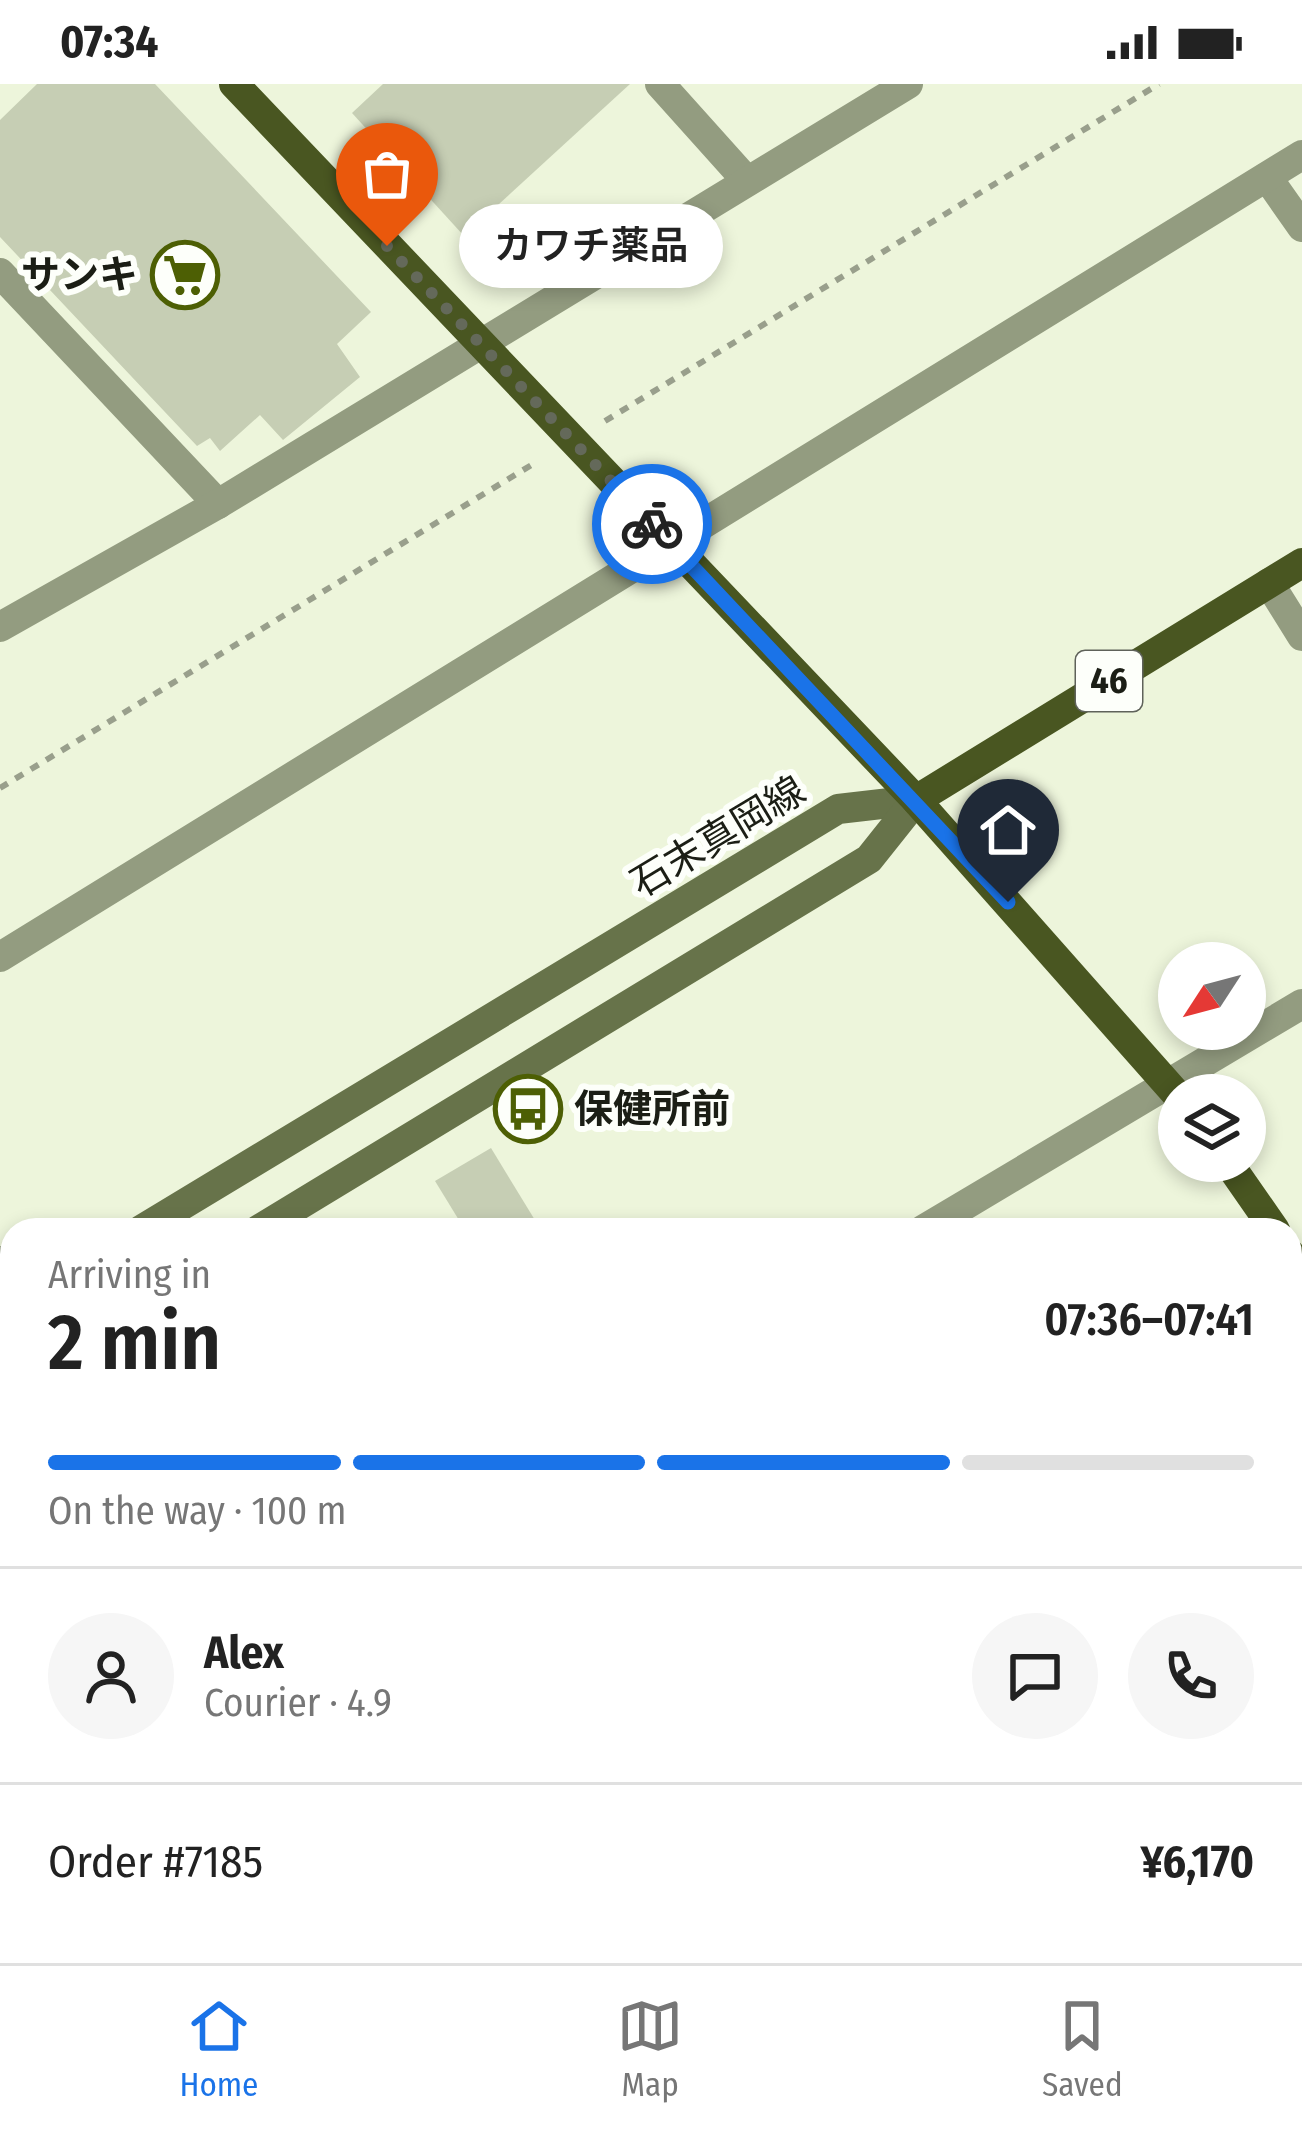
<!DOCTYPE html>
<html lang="en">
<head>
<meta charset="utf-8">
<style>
	body { margin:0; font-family:"Fira Sans Condensed","Noto Sans JP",sans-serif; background:#f6f6f6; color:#222; height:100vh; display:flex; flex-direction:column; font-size:45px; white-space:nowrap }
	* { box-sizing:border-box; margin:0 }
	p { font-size:39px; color:#767676 }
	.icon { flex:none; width:66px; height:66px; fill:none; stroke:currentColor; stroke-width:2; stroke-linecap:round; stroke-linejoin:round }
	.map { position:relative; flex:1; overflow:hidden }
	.side { position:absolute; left:0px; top:1134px; width:1302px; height:747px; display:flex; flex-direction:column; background:#fff; border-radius:36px 36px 0 0; box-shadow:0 6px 18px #0003 }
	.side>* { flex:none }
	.needle { width:78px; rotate:234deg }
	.fabs { position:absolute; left:1158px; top:858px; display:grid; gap:24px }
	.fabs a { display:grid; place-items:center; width:108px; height:108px; border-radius:50%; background:#fff; box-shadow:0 6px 18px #0003; font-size:60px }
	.pin { position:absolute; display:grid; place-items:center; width:102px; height:102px; color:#fff; margin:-123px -51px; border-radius:50% 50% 50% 0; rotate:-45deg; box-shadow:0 0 12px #0007 }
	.pin .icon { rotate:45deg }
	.courier { position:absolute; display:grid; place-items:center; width:120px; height:120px; margin:-60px; border:9px solid #1a73e8; border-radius:50%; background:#fff; color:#222; box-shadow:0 3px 15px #0007 }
	.bubble { position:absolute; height:84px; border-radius:42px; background:#fff; box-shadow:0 6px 18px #0003; font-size:39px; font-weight:600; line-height:84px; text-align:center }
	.summary em { font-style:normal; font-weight:600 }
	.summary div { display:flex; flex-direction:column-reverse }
	.summary { display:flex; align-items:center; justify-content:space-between; height:204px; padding:0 48px }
	h1 { font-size:78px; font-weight:600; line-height:90px }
	.bar { display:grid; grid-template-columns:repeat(4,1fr); gap:18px 12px; align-content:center; height:144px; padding:0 48px }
	.bar i { height:15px; border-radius:9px; background:#e0e0e0 }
	.bar .current { background:#1a73e8 }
	.bar p { grid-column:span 4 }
	.line { display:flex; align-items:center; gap:30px; padding:0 48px; border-top:3px solid #e0e0e0 }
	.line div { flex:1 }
	.round { display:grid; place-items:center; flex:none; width:126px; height:126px; border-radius:63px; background:#f6f6f6 }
	.status { display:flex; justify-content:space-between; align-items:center; height:84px; padding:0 60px; background:#fff; direction:ltr }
	.status svg { height:33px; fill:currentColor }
	.tab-bar { display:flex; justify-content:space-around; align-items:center; height:168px; border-top:3px solid #e0e0e0; background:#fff; font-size:33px; color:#767676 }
	.tab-bar a { display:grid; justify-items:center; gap:6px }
	.tab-bar .current { color:#1a73e8 }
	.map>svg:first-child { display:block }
</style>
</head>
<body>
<div class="status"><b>07:34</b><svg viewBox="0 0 49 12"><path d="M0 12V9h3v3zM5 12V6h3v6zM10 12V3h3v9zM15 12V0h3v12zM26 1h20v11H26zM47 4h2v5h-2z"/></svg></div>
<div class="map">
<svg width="1302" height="1879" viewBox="0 0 1302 1879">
	<rect width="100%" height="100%" fill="#edf5db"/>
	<g fill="#c6ceb4">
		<polygon points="37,0 155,0 371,228 337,260 360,293 283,356 260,331 220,367 210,354 197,362 0,153 0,36"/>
		<polygon points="383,0 630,0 464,152 352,29"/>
		<polygon points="491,1064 541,1146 465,1146 435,1097"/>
	</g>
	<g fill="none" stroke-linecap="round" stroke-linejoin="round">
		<g stroke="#999f8c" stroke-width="6" stroke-dasharray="9 9" stroke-linecap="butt">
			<polyline points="605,337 1159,0"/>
			<polyline points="0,704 538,377"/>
			<polyline points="501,1869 510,1879"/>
		</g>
		<g stroke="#939c80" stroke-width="30">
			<polyline points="660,0 747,97"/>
			<polyline points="1267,93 1302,143"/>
			<polyline points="0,189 218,420"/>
			<polyline points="1269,499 1302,552"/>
			<polyline points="0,543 218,420 908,0"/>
			<polyline points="0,873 1302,71"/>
			<polyline points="923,1146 1302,920"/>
			<polyline points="0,1177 12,1197"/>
			<polyline points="0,1711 12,1704"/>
			<polyline points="1290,1817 1302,1811"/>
			<polyline points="285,1869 294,1879"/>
			<polyline points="683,1869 692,1879"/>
			<polyline points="984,1869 991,1879"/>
			<polyline points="1178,1879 1197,1869"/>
		</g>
		<g stroke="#67734a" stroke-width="30">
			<polyline points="141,1146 838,725 916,716"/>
			<polyline points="258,1146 869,775 916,716"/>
			<polyline points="0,1232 12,1224"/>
			<polyline points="0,1302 12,1295"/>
		</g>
		<g stroke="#495621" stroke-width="30">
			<polyline points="234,0 916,716 1179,1013"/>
			<polyline points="916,716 1302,479"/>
			<polyline points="1227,1077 1275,1146"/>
			<polyline points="1290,1170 1302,1190"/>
		</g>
	</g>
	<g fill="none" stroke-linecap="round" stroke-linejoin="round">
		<polyline stroke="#64695a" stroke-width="12" stroke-dasharray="0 21.6" points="387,162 652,440"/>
		<polyline stroke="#1a73e8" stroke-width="15" points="652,440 1008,818"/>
	</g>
	<defs>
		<g id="supermarket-ring" transform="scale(3.45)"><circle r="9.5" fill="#fdfffa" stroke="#4d5f04" stroke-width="1.5"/><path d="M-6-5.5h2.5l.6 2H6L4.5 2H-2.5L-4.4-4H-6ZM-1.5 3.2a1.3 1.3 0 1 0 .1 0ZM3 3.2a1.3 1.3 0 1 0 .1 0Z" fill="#4d5f04"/></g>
		<g id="bus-ring" transform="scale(3.45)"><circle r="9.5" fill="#fdfffa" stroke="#4d5f04" stroke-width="1.5"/><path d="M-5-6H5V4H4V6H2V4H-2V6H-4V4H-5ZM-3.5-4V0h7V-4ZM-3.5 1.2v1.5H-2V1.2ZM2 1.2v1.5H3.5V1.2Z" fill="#4d5f04"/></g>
	</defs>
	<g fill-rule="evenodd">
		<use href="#supermarket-ring" x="185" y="191"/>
		<use href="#bus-ring" x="528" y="1025"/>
	</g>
	<g text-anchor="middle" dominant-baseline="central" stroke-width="12" stroke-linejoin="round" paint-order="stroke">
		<rect fill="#fdfffa" stroke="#5f625a" stroke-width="3" x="1076" y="567" width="66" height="60" rx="9"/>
		<g font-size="36" font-weight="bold" fill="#1b1e15">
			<text x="1109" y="597">46</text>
		</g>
		<g font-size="39" font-weight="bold" fill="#1b1e15" stroke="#fdfffa" text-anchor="end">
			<text x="138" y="191">サンキ</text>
			<text x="574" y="1025" text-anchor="start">保健所前</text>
		</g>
		<g font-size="39" fill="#1b1e15" stroke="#fdfffa">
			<text transform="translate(718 753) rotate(-31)">石末真岡線</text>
		</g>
	</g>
</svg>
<div class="fabs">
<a><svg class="needle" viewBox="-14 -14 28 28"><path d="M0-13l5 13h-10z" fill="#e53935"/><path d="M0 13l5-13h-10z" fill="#767676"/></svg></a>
<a><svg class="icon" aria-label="layers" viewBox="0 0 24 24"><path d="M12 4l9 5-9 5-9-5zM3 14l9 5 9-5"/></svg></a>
</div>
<div class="pin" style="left:387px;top:162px;background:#ea580c"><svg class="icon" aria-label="bag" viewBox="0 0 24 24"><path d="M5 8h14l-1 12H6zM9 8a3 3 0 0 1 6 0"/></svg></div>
<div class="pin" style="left:1008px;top:818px;background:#1f2937"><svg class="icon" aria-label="home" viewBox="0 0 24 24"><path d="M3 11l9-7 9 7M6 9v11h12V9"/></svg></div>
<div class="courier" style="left:652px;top:440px"><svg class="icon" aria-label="bike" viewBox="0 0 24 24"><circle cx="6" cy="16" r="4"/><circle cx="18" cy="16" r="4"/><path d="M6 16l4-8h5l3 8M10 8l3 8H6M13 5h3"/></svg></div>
<div class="bubble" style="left:459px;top:120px;width:264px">カワチ薬品</div>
<section class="side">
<div class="summary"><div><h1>2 min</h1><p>Arriving in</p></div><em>07:36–07:41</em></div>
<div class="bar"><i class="current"></i><i class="current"></i><i class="current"></i><i></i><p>On the way · 100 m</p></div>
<div class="line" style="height:216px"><a class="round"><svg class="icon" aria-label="person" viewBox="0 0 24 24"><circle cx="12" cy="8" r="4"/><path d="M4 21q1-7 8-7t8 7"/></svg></a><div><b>Alex</b><p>Courier · 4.9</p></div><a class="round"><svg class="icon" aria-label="chat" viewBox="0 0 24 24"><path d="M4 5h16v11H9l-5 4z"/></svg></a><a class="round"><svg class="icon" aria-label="phone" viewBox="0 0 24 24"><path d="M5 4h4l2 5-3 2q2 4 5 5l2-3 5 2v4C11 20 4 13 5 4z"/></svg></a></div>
<div class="line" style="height:156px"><div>Order #7185</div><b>¥6,170</b></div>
</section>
</div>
<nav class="tab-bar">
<a class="current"><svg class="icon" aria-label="home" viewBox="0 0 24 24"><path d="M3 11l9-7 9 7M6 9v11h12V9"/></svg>Home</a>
<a><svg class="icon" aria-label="map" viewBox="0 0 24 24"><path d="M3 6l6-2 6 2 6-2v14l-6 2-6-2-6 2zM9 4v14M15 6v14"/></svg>Map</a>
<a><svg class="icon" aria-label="saved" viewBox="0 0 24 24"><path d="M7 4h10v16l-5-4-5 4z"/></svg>Saved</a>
</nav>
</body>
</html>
